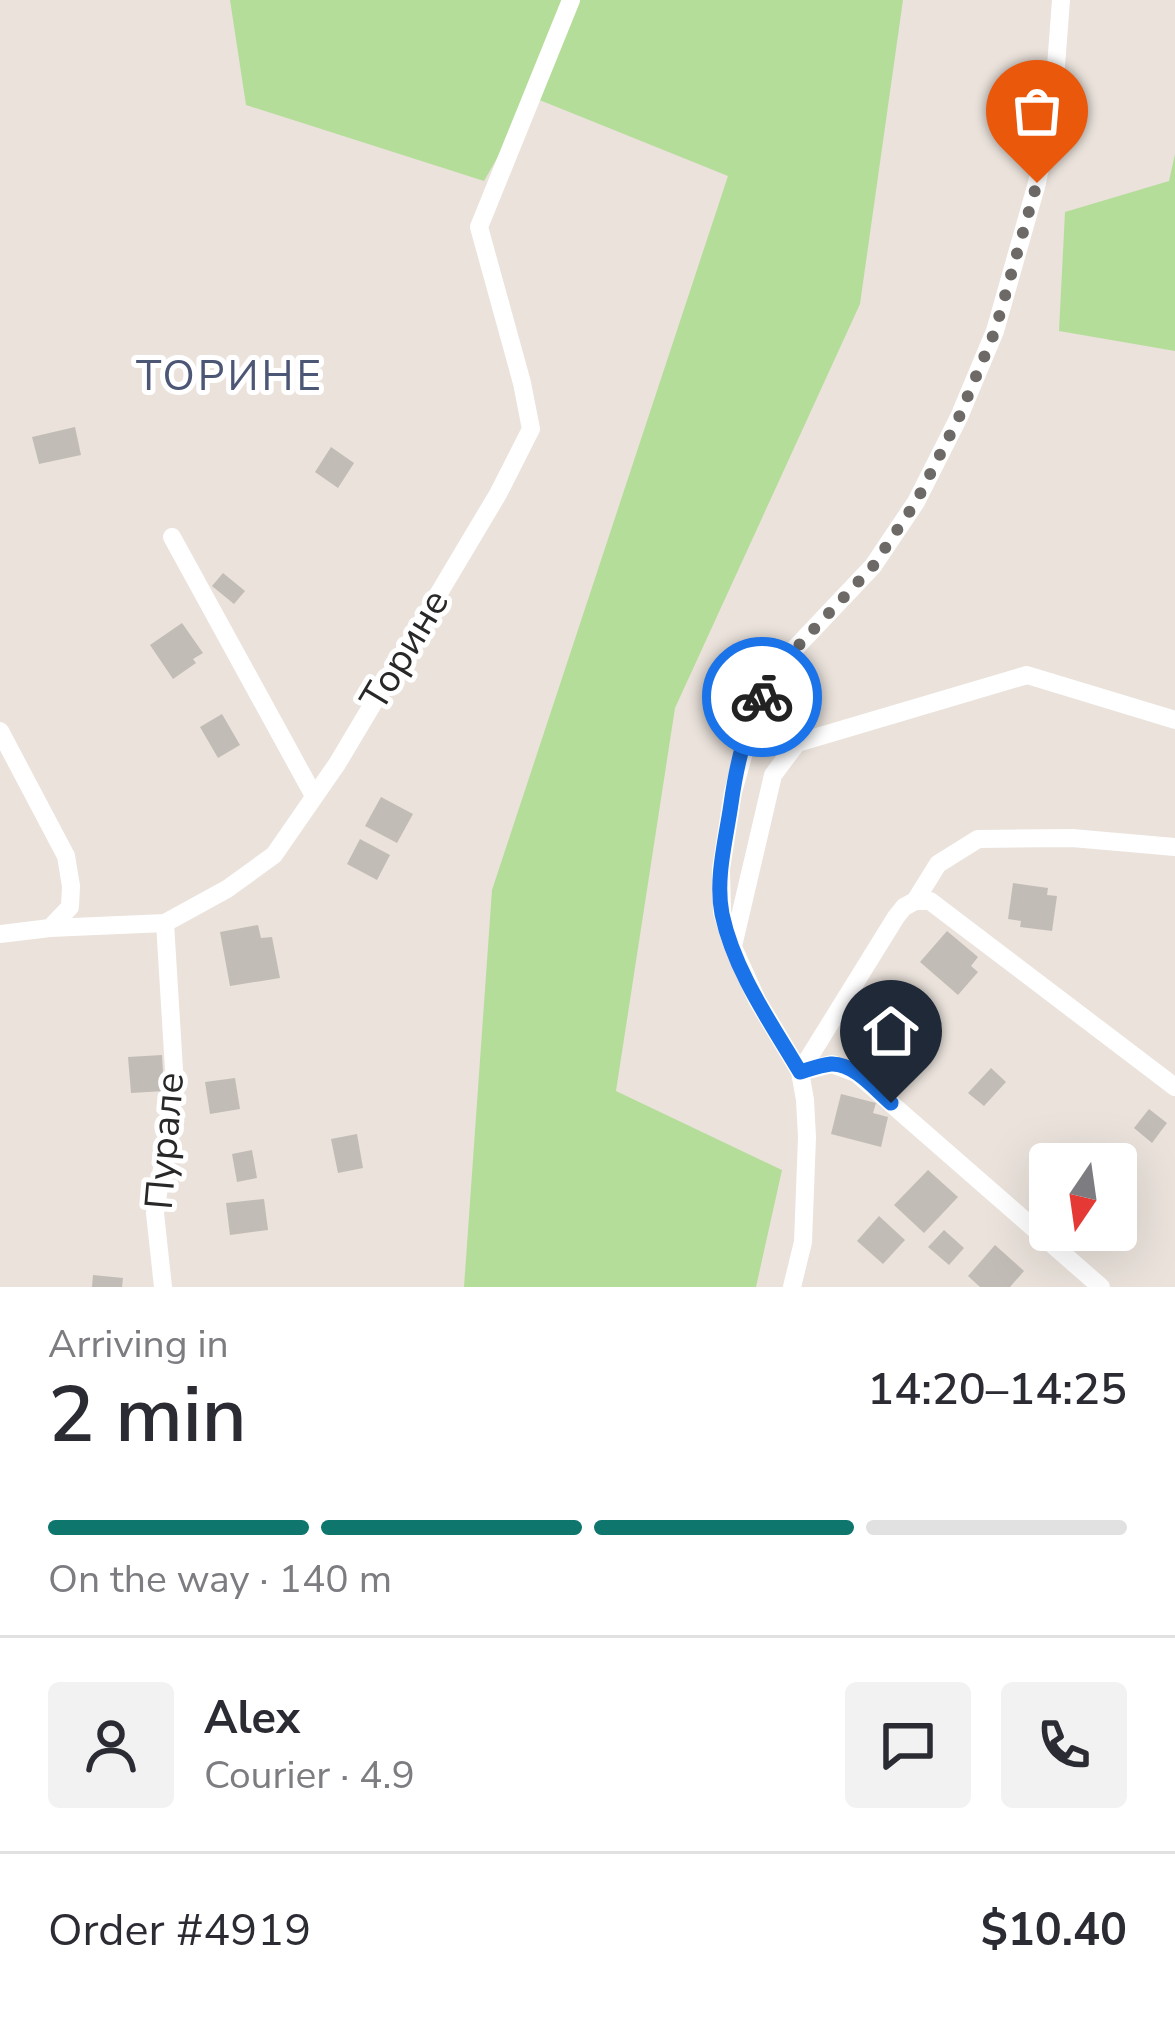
<!DOCTYPE html>
<html lang="en">
<head>
<meta charset="utf-8">
<style>
	body { margin:0; font-family:"Nunito Sans",sans-serif; background:#f2f2f3; color:#2b2b33; height:100vh; display:flex; flex-direction:column; font-size:45px; white-space:nowrap }
	* { box-sizing:border-box; margin:0 }
	p { font-size:39px; color:#7c7c81 }
	.icon { flex:none; width:66px; height:66px; fill:none; stroke:currentColor; stroke-width:2; stroke-linecap:round; stroke-linejoin:round }
	.map { position:relative; height:1287px; overflow:hidden }
	.panel { display:flex; flex-direction:column; background:#fff; flex:1 }
	.panel>* { flex:none }
	.needle { width:78px; rotate:193deg }
	.tools { position:absolute; left:1029px; top:1143px; display:grid; gap:24px }
	.tools a { display:grid; place-items:center; width:108px; height:108px; border-radius:12px; background:#fff; box-shadow:0 12px 48px #0002; font-size:60px }
	.pin { position:absolute; display:grid; place-items:center; width:102px; height:102px; color:#fff; margin:-123px -51px; border-radius:50% 50% 50% 0; rotate:-45deg; box-shadow:0 0 12px #0007 }
	.pin .icon { rotate:45deg }
	.courier { position:absolute; display:grid; place-items:center; width:120px; height:120px; margin:-60px; border:9px solid #1a73e8; border-radius:50%; background:#fff; color:#222; box-shadow:0 3px 15px #0007 }
	.head em { font-style:normal; font-weight:600 }
	.head div { display:flex; flex-direction:column-reverse }
	.head { display:flex; align-items:center; justify-content:space-between; height:204px; padding:0 48px }
	h1 { font-size:78px; font-weight:600; line-height:90px }
	.bar { display:grid; grid-template-columns:repeat(4,1fr); gap:18px 12px; align-content:center; height:144px; padding:0 48px }
	.bar i { height:15px; border-radius:9px; background:#e1e1e2 }
	.bar .current { background:#0f766e }
	.bar p { grid-column:span 4 }
	.line { display:flex; align-items:center; gap:30px; padding:0 48px; border-top:3px solid #e1e1e2 }
	.line div { flex:1 }
	.round { display:grid; place-items:center; flex:none; width:126px; height:126px; border-radius:12px; background:#f2f2f3 }
	.map>svg:first-child { display:block }
</style>
</head>
<body>
<div class="map">
<svg width="1175" height="1287" viewBox="0 0 1175 1287">
	<rect width="100%" height="100%" fill="#eae2db"/>
	<g fill="#b5dd9a">
		<polygon points="230,0 903,0 860,304 675,708 616,1091 782,1170 756,1287 464,1287 492,890 728,176 532,97 484,181 246,105"/>
		<polygon points="1175,154 1175,351 1059,331 1065,212 1169,181"/>
	</g>
	<g fill="#c2bcb7">
		<polygon points="75,427 81,455 39,464 32,437"/>
		<polygon points="331,447 354,463 338,488 315,472"/>
		<polygon points="223,573 245,591 234,604 212,586"/>
		<polygon points="182,623 203,653 193,659 196,663 173,679 150,645"/>
		<polygon points="222,714 240,745 218,758 200,727"/>
		<polygon points="381,797 413,814 397,843 365,826"/>
		<polygon points="360,839 390,855 377,880 347,864"/>
		<polygon points="1013,883 1048,888 1047,895 1057,896 1052,931 1020,927 1021,921 1008,919"/>
		<polygon points="258,925 261,938 272,937 280,978 230,986 220,932"/>
		<polygon points="947,931 978,957 971,966 978,972 958,995 920,962"/>
		<polygon points="884,994 910,1016 878,1054 863,1055 853,1047 851,1032"/>
		<polygon points="162,1055 164,1091 131,1093 128,1057"/>
		<polygon points="991,1068 1006,1082 984,1106 968,1093"/>
		<polygon points="235,1078 240,1109 210,1114 205,1082"/>
		<polygon points="841,1094 876,1103 873,1113 888,1117 881,1147 831,1134"/>
		<polygon points="1149,1109 1167,1123 1152,1143 1134,1128"/>
		<polygon points="357,1134 363,1168 338,1173 331,1139"/>
		<polygon points="252,1150 257,1178 237,1182 232,1154"/>
		<polygon points="928,1170 958,1197 924,1233 894,1205"/>
		<polygon points="264,1199 268,1230 230,1235 226,1203"/>
		<polygon points="879,1216 905,1240 883,1264 857,1241"/>
		<polygon points="944,1230 964,1248 949,1265 928,1247"/>
		<polygon points="995,1245 1024,1271 1010,1287 980,1287 968,1276"/>
		<polygon points="93,1275 123,1278 122,1287 92,1287"/>
	</g>
	<g fill="none" stroke-linecap="round" stroke-linejoin="round">
		<g stroke="#fff" stroke-width="18">
			<polyline points="172,537 314,796"/>
			<polyline points="0,731 66,856 71,886 70,907 50,928 165,923 227,889 274,855 337,764 498,494 531,429 522,383 479,227 571,0"/>
			<polyline points="915,901 930,901 1175,1087"/>
			<polyline points="0,934 50,928"/>
			<polyline points="734,942 773,775 797,743 1027,675 1175,720"/>
			<polyline points="800,1072 896,917 904,907 915,901 938,864 978,839 1072,838 1175,847"/>
			<polyline points="800,1072 832,1064 856,1073 1101,1287"/>
			<polyline points="163,1287 155,1213 175,1086 165,923"/>
			<polyline points="792,1287 803,1242 807,1137 805,1100 800,1072 757,1000 733,947 722,912 721,869 733,792 756,709 784,660 873,566 916,502 959,417 995,331 1037,183 1054,93 1061,0"/>
		</g>
	</g>
	<g fill="none" stroke-linecap="round" stroke-linejoin="round">
		<polyline stroke="#6c6967" stroke-width="12" stroke-dasharray="0 21.6" points="762,697 784,661 873,566 916,502 959,417 995,331 1037,183"/>
		<path stroke="#1a73e8" stroke-width="15" d="M762,697C744,728 736,769 731,804C726,839 715,879 722,914C734,971 771,1023 800,1072C810,1069 821,1065 831,1064C854,1063 875,1089 891,1103"/>
	</g>
	<g text-anchor="middle" dominant-baseline="central" stroke-width="10" stroke-linejoin="round" paint-order="stroke">
		<g font-size="39" fill="#282828" stroke="#fff">
			<text transform="translate(405 650) rotate(-59)">Торине</text>
			<text transform="translate(165 1141) rotate(-85)">Пурале</text>
		</g>
		<g font-size="42" letter-spacing="3" fill="#4c5675" stroke="#fff">
			<text x="230" y="376">ТОРИНЕ</text>
		</g>
	</g>
</svg>
<div class="tools">
<a><svg class="needle" viewBox="-14 -14 28 28"><path d="M0-13l5 13h-10z" fill="#e53935"/><path d="M0 13l5-13h-10z" fill="#7c7c81"/></svg></a>
</div>
<div class="pin" style="left:1037px;top:183px;background:#ea580c"><svg class="icon" aria-label="bag" viewBox="0 0 24 24"><path d="M5 8h14l-1 12H6zM9 8a3 3 0 0 1 6 0"/></svg></div>
<div class="pin" style="left:891px;top:1103px;background:#1f2937"><svg class="icon" aria-label="home" viewBox="0 0 24 24"><path d="M3 11l9-7 9 7M6 9v11h12V9"/></svg></div>
<div class="courier" style="left:762px;top:697px"><svg class="icon" aria-label="bike" viewBox="0 0 24 24"><circle cx="6" cy="16" r="4"/><circle cx="18" cy="16" r="4"/><path d="M6 16l4-8h5l3 8M10 8l3 8H6M13 5h3"/></svg></div>
</div>
<section class="panel">
<div class="head"><div><h1>2 min</h1><p>Arriving in</p></div><em>14:20–14:25</em></div>
<div class="bar"><i class="current"></i><i class="current"></i><i class="current"></i><i></i><p>On the way · 140 m</p></div>
<div class="line" style="height:216px"><a class="round"><svg class="icon" aria-label="person" viewBox="0 0 24 24"><circle cx="12" cy="8" r="4"/><path d="M4 21q1-7 8-7t8 7"/></svg></a><div><b>Alex</b><p>Courier · 4.9</p></div><a class="round"><svg class="icon" aria-label="chat" viewBox="0 0 24 24"><path d="M4 5h16v11H9l-5 4z"/></svg></a><a class="round"><svg class="icon" aria-label="phone" viewBox="0 0 24 24"><path d="M5 4h4l2 5-3 2q2 4 5 5l2-3 5 2v4C11 20 4 13 5 4z"/></svg></a></div>
<div class="line" style="height:156px"><div>Order #4919</div><b>$10.40</b></div>
</section>
</body>
</html>
